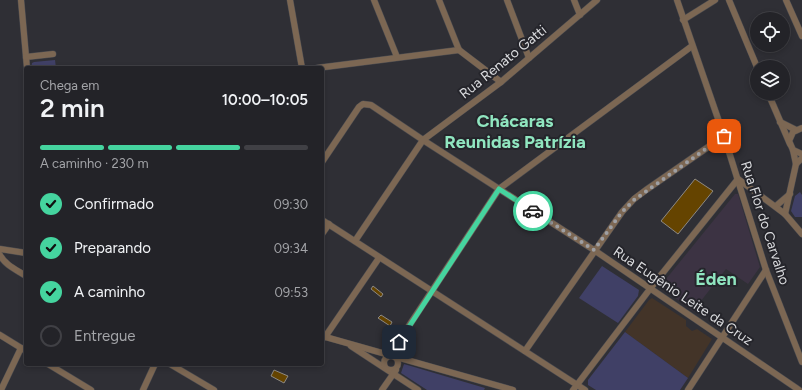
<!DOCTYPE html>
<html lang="pt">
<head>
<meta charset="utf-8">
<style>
	body { margin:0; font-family:Figtree,sans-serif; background:#2b2b30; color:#f1f3f6; height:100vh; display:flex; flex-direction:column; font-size:15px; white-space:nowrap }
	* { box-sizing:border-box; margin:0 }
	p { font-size:13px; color:#a3a4a8 }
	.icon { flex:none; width:22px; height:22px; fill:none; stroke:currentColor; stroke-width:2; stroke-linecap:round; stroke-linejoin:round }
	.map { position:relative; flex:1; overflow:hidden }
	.details { position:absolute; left:24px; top:66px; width:300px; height:300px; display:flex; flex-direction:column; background:#232328; border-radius:4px; box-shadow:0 2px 6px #0003,0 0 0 1px #404045 }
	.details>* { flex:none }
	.controls { position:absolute; left:750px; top:12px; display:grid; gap:8px }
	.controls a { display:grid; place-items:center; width:40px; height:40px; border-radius:50%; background:#232328; box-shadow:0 2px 6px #0003,0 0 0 1px #404045; font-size:20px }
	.pin { position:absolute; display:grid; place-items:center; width:34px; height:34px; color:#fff; margin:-17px; border-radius:8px; box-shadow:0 2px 6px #0006 }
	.courier { position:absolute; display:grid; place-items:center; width:40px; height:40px; margin:-20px; border:3px solid #45d49f; border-radius:50%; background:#fff; color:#222; box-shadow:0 1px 5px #0007 }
	.headline em { font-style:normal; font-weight:600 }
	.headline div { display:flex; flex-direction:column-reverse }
	.headline { display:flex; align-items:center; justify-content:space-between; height:68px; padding:0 16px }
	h1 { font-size:26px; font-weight:600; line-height:30px }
	.bar { display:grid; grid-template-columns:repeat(4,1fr); gap:6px 4px; align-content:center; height:48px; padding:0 16px }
	.bar i { height:5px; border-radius:3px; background:#404045 }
	.bar .on { background:#45d49f }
	.bar p { grid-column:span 4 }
	ol { padding:0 16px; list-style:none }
	li { display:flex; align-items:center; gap:12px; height:44px }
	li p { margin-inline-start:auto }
	li .icon { padding:4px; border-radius:50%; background:#45d49f; color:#111; stroke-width:4 }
	li:last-child { color:#a3a4a8 }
	li i { width:22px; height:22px; border:2px solid #404045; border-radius:50% }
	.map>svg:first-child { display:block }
</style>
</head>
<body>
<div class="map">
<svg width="802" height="390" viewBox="0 0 802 390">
	<rect width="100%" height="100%" fill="#2f2f35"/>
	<polygon fill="#433428" points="652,298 686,320 686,326 692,331 697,329 712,339 688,378 625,332 649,300"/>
	<polygon fill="#3c3343" points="735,194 738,194 760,267 748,284 726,269 693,311 661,287 662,284"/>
	<g fill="#404066">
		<polygon points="55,60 56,68 31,68 32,63 34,62"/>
		<polygon points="800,192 802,195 802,217 795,217 791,211 795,196"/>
		<polygon points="602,266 639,290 638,296 618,323 579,298"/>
		<polygon points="625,332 688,378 680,390 596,390 588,385 588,380"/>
		<polygon points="404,364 485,388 484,390 427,390 401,373"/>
	</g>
	<g fill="#654400" stroke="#8d8983">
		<polygon points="695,179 713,191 678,234 661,221"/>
		<polygon points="373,286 383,294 381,297 371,289"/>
		<polygon points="381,315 392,322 390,326 378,318"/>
		<polygon points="274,370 288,376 284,383 271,376"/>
	</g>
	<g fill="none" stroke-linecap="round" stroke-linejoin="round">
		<g stroke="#4a4b50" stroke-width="7">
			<g id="minor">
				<polyline points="21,0 27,68"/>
				<polyline points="290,0 302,68"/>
				<polyline points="374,0 397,57"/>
				<polyline points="439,0 459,50"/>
				<polyline points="507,0 529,58"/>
				<polyline points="574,0 580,15"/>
				<polyline points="677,0 724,136 766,270 802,362"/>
				<polyline points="729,0 757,67"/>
				<polyline points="786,0 802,36"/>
				<polyline points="683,20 715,0"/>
				<polyline points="459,50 501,82"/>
				<polyline points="26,57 53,54"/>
				<polyline points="317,68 459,50"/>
				<polyline points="768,93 790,144"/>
				<polyline points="780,122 796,130"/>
				<polyline points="802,128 793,132 789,141 793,150 802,154"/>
				<polyline points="322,162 359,107 363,104 371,105 423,140 594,250 799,390"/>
				<polyline points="796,164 802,158"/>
				<polyline points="776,206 790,194"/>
				<polyline points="785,214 796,164 793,150"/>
				<polyline points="322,220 585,390"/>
				<polyline points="322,234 329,224"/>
				<polyline points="355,241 423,140 501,82 597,0"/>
				<polyline points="0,249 26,253"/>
				<path d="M0,255C5,265 17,270 26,276"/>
				<polyline points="0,335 26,351"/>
				<polyline points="322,336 513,390"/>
				<polyline points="325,337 379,258"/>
				<polyline points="351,346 418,390"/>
				<polyline points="525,351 622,212 634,199 646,190 724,136"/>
				<circle cx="391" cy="363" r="7"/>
				<polyline points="386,358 399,341 499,189 692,46"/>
				<polyline points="48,364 91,390"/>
				<polyline points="170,364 214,390"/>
				<polyline points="1,390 21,348"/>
				<polyline points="143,390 155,364"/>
				<polyline points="382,390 396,370"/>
				<polyline points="573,390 653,285 738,179 785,214 802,234"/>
				<polyline points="688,390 766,270"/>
			</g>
		</g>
		<use href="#minor" stroke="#7c6753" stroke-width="6"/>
	</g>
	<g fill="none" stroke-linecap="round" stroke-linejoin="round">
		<polyline stroke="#9e9fa3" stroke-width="4" stroke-dasharray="0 7.2" points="533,211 594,250 622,212 634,200 724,136"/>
		<polyline stroke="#45d49f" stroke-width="5" points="399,342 499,189 533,211"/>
	</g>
	<g text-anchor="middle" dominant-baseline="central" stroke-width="4" stroke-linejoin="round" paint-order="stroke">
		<g font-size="14" fill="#dadbde" stroke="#25252b">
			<text transform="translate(503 62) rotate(-39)">Rua Renato Gatti</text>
			<text transform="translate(765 223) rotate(72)">Rua Flor do Carvalho</text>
			<text transform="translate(683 296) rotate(34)">Rua Eugênio Leite da Cruz</text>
		</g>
		<g font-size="18" font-weight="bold" fill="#90e6c0" stroke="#25252b">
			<text x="515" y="121">Chácaras<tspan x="515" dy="21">Reunidas Patrízia</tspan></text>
			<text x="716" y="279">Éden</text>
		</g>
	</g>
</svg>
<div class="controls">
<a><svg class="icon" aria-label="locate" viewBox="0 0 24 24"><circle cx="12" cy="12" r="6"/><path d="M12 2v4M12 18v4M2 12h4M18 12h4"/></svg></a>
<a><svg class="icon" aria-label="layers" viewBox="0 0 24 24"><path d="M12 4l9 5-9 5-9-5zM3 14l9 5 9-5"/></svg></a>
</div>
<div class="pin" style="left:724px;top:136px;background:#ea580c"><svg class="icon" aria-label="bag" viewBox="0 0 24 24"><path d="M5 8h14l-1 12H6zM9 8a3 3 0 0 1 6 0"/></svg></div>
<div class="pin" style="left:399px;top:342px;background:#1f2937"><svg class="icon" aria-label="home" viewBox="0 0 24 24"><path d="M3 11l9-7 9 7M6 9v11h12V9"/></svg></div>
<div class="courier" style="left:533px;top:211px"><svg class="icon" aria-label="car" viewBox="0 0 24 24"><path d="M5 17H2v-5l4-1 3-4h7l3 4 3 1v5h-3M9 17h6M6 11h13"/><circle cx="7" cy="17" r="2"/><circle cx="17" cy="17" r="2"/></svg></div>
<section class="details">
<div class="headline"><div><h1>2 min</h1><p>Chega em</p></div><em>10:00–10:05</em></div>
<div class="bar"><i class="on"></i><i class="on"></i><i class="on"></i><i></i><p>A caminho · 230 m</p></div>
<ol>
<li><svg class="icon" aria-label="check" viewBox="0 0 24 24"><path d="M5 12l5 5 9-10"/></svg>Confirmado<p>09:30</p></li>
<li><svg class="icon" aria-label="check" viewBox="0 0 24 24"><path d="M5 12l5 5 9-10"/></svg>Preparando<p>09:34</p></li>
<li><svg class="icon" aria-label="check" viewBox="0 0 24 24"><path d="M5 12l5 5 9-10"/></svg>A caminho<p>09:53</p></li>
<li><i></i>Entregue</li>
</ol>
</section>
</div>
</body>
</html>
